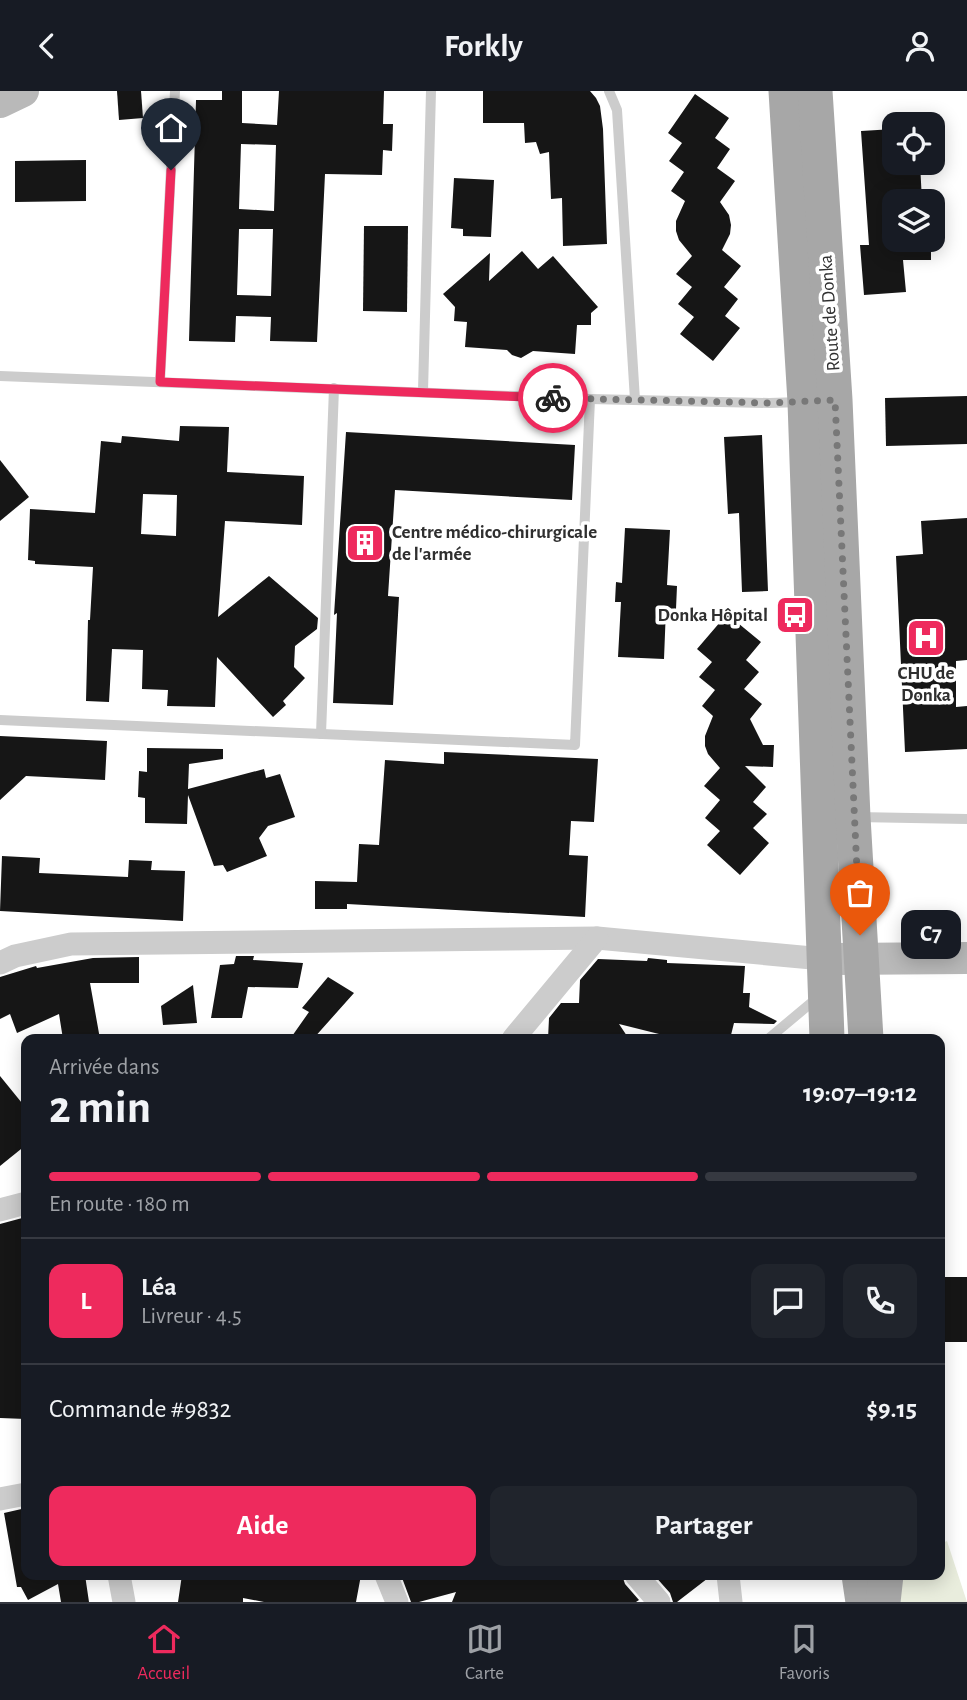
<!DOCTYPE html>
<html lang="fr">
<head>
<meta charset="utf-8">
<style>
	body { margin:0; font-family:"Alegreya Sans",sans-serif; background:#20242c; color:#f1f3f6; height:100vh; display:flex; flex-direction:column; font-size:26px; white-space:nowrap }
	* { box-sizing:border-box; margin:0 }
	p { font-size:23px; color:#9ea1a6 }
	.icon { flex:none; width:38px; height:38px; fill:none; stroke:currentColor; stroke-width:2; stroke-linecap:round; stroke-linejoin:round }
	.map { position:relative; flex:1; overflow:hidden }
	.drawer { position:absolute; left:21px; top:943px; width:924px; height:546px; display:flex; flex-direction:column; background:#171b24; border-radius:14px; box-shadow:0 4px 18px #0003 }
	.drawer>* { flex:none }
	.buttons { position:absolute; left:882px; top:21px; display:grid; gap:14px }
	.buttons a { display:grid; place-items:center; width:63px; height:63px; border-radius:14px; background:#171b24; box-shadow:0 4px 18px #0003; font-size:35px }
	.pin { position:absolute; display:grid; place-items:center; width:60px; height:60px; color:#fff; margin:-72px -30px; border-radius:50% 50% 50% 0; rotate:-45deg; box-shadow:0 0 7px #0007 }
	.pin .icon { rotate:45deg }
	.courier { position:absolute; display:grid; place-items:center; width:70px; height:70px; margin:-35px; border:5px solid #ee2a5d; border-radius:50%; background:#fff; color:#222; box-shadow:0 2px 9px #0007 }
	.bubble { position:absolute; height:49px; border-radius:14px; background:#171b24; box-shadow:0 4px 18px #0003; font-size:23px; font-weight:700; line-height:49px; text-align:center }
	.head em { font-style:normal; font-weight:700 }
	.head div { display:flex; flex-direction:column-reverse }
	.head { display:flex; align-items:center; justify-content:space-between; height:119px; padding:0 28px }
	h1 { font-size:46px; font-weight:700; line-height:52px }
	.bar { display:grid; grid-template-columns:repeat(4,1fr); gap:10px 7px; align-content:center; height:84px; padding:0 28px }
	.bar i { height:9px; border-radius:5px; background:#363941 }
	.bar .selected { background:#ee2a5d }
	.bar p { grid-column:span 4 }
	.line { display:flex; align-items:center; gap:18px; padding:0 28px; border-top:2px solid #363941 }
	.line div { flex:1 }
	.round { display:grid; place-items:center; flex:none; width:74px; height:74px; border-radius:14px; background:#20242c }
	.primary-button { display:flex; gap:14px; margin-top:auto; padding:14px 28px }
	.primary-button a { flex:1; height:80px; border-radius:14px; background:#ee2a5d; color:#fff; font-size:28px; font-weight:700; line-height:80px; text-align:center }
	.primary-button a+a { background:#20242c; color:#f1f3f6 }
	header { display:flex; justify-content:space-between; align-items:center; height:91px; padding:0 28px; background:#171b24; font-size:32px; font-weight:700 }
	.tabs { display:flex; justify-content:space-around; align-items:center; height:98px; border-top:2px solid #363941; background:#171b24; font-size:19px; color:#9ea1a6 }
	.tabs a { display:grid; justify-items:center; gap:4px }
	.tabs .selected { color:#ee2a5d }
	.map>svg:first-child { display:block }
</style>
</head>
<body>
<header><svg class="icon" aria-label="back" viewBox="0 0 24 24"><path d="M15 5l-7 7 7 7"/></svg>Forkly<svg class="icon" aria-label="person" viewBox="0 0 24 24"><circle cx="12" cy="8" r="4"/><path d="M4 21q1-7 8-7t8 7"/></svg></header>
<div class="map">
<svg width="967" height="1511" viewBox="0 0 967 1511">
	<rect width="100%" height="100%" fill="#fff"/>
	<polygon fill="#e9eddd" points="947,1450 967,1511 876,1511 875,1484 940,1484 940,1453"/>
	<g fill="#161616" fill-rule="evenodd">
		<polygon points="117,0 141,0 143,27 119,29"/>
		<path d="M222,0H242V32L277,34L279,0H384L383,33H393L392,60L383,59L382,84L325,83L317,251L270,250L271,226L236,225L235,251L189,250L196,9H222ZM241,53L276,54L274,120L239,118ZM239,138H273L271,205L237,204Z"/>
		<polygon points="483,0 590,0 596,7 600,15 603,38 607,153 563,155 562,107 551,108 549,61 540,63 536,51 525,52 524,32 483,32"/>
		<polygon points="695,3 729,27 715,47 730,58 717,77 735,90 720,111 729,124 731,134 730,143 722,159 741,175 724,196 738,208 725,225 740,237 713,270 680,243 694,226 678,213 692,196 676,183 692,165 679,149 676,140 676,130 685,110 671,100 684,81 669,70 682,52 668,42"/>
		<polygon points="894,38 894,72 920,72 922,110 894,110 894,151 931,152 931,169 903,169 906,201 864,204 860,154 869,154 861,40"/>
		<polygon points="86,69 86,110 15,111 15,70"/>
		<polygon points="454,87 494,89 491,146 463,145 463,138 451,137"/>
		<polygon points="364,135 408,135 407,221 363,220"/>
		<polygon points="522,160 538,178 553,165 598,216 591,222 591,234 577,234 575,263 533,260 521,267 512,264 507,259 465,256 467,231 454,230 455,216 443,203 490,162 489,190"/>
		<polygon points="967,305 967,353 886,355 885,307"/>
		<path d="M180,335L229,336L227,381L304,385L302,434L225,430L218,526L269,485L318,527L317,538L295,555L294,576L305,587L283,610L286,614L273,626L217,566L215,616L167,615L168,599L142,598L143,559L112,558L109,611L86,610L88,529H90L93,476L35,473V470L28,469L30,418L95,422L101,350L121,352L122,345L179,350ZM143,403L177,404L176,445L141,443Z"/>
		<polygon points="346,341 575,354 572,409 395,399 388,505 399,506 393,614 333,612 337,522 334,524"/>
		<polygon points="762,344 768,500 742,501 739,422 728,423 724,346"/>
		<polygon points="0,369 29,406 0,430"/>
		<polygon points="967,427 967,569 956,570 956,616 967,615 967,658 905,661 896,465 923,463 921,430"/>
		<polygon points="625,437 670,439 667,494 677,495 676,518 666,517 664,568 618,566 621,511 615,511 616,491 622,492"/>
		<polygon points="727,523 761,551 746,569 759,581 744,598 762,613 750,628 763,654 774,654 773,676 745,675 766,696 753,711 767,723 753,737 769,752 740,784 707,754 720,740 705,727 720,709 704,695 720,677 708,663 705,655 705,645 713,625 702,615 715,599 699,586 712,571 697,558"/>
		<polygon points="0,645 107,650 105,689 26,685 0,709"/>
		<polygon points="147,657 223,658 223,668 189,673 188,698 264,678 266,687 280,683 295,726 268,735 259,747 267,765 227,781 223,774 214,775 188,704 187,733 145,732 145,707 138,706 139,680 147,681"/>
		<polygon points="444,661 598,668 594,731 571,730 569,764 588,765 585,826 347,813 347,818 315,818 315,790 357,791 359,753 379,754 385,669 444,673"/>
		<polygon points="2,765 40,767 39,782 128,786 129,769 152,770 151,779 185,780 183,830 0,820"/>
		<polygon points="236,865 254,865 253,869 303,872 298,897 248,896 242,927 211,927 220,874 234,873"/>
		<polygon points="139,866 139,892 90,892 100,948 63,948 59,923 17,942 10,923 0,928 0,886 36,875 37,877 93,867"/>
		<polygon points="648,867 667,869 667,872 745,875 743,902 750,902 749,916 777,930 774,933 734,932 730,948 679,948 619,933 629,948 548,948 549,927 561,912 579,912 580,889 598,868 647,870"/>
		<polygon points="328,886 354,902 313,948 290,948 309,921 302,917"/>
		<polygon points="193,894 197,932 163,934 161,915"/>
		<polygon points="0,985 26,1017 26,1054 0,1075"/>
		<polygon points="26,1126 26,1328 0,1327 0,1133"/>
		<polygon points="940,1186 967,1186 967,1251 942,1251"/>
		<polygon points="26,1417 26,1484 85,1484 89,1511 61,1511 58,1493 28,1509 21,1496 17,1496 4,1422"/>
		<polygon points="182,1484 361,1484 356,1511 264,1511 243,1507 243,1511 178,1511"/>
		<polygon points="401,1484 622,1484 625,1493 639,1509 636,1511 452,1511 456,1501 419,1511 411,1511"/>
		<polygon points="654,1484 712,1484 677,1511 673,1511 670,1502"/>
	</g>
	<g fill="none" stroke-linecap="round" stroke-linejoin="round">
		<g stroke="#ccc" stroke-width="10">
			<polyline points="609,0 617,19 635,309"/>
			<polyline points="0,285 590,308 769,312 802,311"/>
			<polyline points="160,291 175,0"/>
			<polyline points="423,300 431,0"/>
			<polyline points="0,629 575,654 590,308"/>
			<polyline points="321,643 334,297"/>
			<polyline points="856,726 967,728"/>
			<polyline points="768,948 817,907"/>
		</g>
		<g stroke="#ccc" stroke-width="23">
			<polyline points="0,872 15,865 71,853 597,847 823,868"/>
			<polyline points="513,948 597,847"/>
			<polyline points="0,1119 26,1112"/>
			<polyline points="0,1408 26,1403"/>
			<polyline points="119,1484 124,1511"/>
			<polyline points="386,1484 397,1511"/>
			<polyline points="636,1484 659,1511"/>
			<polyline points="728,1484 731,1511"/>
		</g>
		<g stroke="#b9b9b9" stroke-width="32">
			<polyline points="0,11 23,0"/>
			<polyline points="835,868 967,867"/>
		</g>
		<g stroke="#a7a7a7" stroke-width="35">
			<polyline points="786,0 805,311 827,948"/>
			<polyline points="815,0 835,309 853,726 866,948"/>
			<polyline points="859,1484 863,1511"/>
			<polyline points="883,1511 886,1484"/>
		</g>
	</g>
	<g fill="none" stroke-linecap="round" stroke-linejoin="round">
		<polyline stroke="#787878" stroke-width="7" stroke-dasharray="0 12.6" points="553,307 769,312 835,309 860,844"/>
		<polyline stroke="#ee2a5d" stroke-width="9" points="171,79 160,291 553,307"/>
	</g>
	<defs>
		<g id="building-square" transform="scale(2.0125)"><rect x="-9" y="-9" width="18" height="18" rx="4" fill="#ee2a5d" stroke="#fff"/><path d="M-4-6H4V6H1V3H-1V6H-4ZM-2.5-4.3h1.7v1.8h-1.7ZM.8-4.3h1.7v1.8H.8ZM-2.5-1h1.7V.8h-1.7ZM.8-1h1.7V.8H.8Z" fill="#fff"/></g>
		<g id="bus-square" transform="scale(2.0125)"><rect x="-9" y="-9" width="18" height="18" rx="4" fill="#ee2a5d" stroke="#fff"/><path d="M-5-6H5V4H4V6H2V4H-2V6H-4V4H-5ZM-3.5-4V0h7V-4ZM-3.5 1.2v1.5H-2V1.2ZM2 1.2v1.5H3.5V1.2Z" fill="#fff"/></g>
		<g id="hospital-square" transform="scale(2.0125)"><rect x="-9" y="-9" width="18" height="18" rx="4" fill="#ee2a5d" stroke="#fff"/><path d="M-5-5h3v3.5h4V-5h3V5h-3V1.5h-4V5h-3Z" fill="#fff"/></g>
	</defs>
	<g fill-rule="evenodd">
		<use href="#building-square" x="365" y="452"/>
		<use href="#bus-square" x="795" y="524"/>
		<use href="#hospital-square" x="926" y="547"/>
	</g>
	<g text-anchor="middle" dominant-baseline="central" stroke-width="7" stroke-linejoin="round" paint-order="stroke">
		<g font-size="19" fill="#2f2f2f" stroke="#fff">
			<text transform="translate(830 222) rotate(-94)">Route de Donka</text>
		</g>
		<g font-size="19" font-weight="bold" fill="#2f2f2f" stroke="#fff" text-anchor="start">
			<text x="392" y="441">Centre médico-chirurgicale<tspan x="392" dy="22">de l'armée</tspan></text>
			<text x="768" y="524" text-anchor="end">Donka Hôpital</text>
			<text x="926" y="582" text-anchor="middle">CHU de<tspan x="926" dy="22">Donka</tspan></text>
		</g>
	</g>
</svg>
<div class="buttons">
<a><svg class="icon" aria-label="locate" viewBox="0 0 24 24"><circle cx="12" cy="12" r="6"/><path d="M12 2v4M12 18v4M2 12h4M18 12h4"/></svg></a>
<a><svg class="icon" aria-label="layers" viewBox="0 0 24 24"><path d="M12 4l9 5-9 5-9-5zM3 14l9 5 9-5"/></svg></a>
</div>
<div class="pin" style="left:860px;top:844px;background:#ea580c"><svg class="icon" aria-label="bag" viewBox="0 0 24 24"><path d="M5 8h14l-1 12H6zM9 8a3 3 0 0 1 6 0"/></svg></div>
<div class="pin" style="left:171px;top:79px;background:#1f2937"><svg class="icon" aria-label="home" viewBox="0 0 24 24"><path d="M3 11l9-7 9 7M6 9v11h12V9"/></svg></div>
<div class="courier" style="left:553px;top:307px"><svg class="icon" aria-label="bike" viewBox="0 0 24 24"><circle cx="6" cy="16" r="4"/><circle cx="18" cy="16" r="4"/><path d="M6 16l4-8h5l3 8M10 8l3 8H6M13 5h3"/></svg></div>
<div class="bubble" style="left:901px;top:819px;width:60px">C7</div>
<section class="drawer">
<div class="head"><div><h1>2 min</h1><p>Arrivée dans</p></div><em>19:07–19:12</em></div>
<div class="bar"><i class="selected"></i><i class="selected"></i><i class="selected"></i><i></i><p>En route · 180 m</p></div>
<div class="line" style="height:126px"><b class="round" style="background:#ee2a5d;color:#fff">L</b><div><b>Léa</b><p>Livreur · 4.5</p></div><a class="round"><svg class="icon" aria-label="chat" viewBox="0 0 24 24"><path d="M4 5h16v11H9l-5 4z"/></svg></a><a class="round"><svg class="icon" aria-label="phone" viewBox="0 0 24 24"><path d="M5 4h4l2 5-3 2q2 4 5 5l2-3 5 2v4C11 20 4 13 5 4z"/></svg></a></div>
<div class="line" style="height:91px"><div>Commande #9832</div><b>$9.15</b></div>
<div class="primary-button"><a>Aide</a><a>Partager</a></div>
</section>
</div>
<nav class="tabs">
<a class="selected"><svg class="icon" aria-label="home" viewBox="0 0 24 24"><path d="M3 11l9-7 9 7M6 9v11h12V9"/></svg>Accueil</a>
<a><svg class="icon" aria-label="map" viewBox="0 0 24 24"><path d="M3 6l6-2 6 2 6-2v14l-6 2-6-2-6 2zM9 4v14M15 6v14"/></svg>Carte</a>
<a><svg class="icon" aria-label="saved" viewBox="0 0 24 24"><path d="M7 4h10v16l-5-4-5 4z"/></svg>Favoris</a>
</nav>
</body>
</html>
